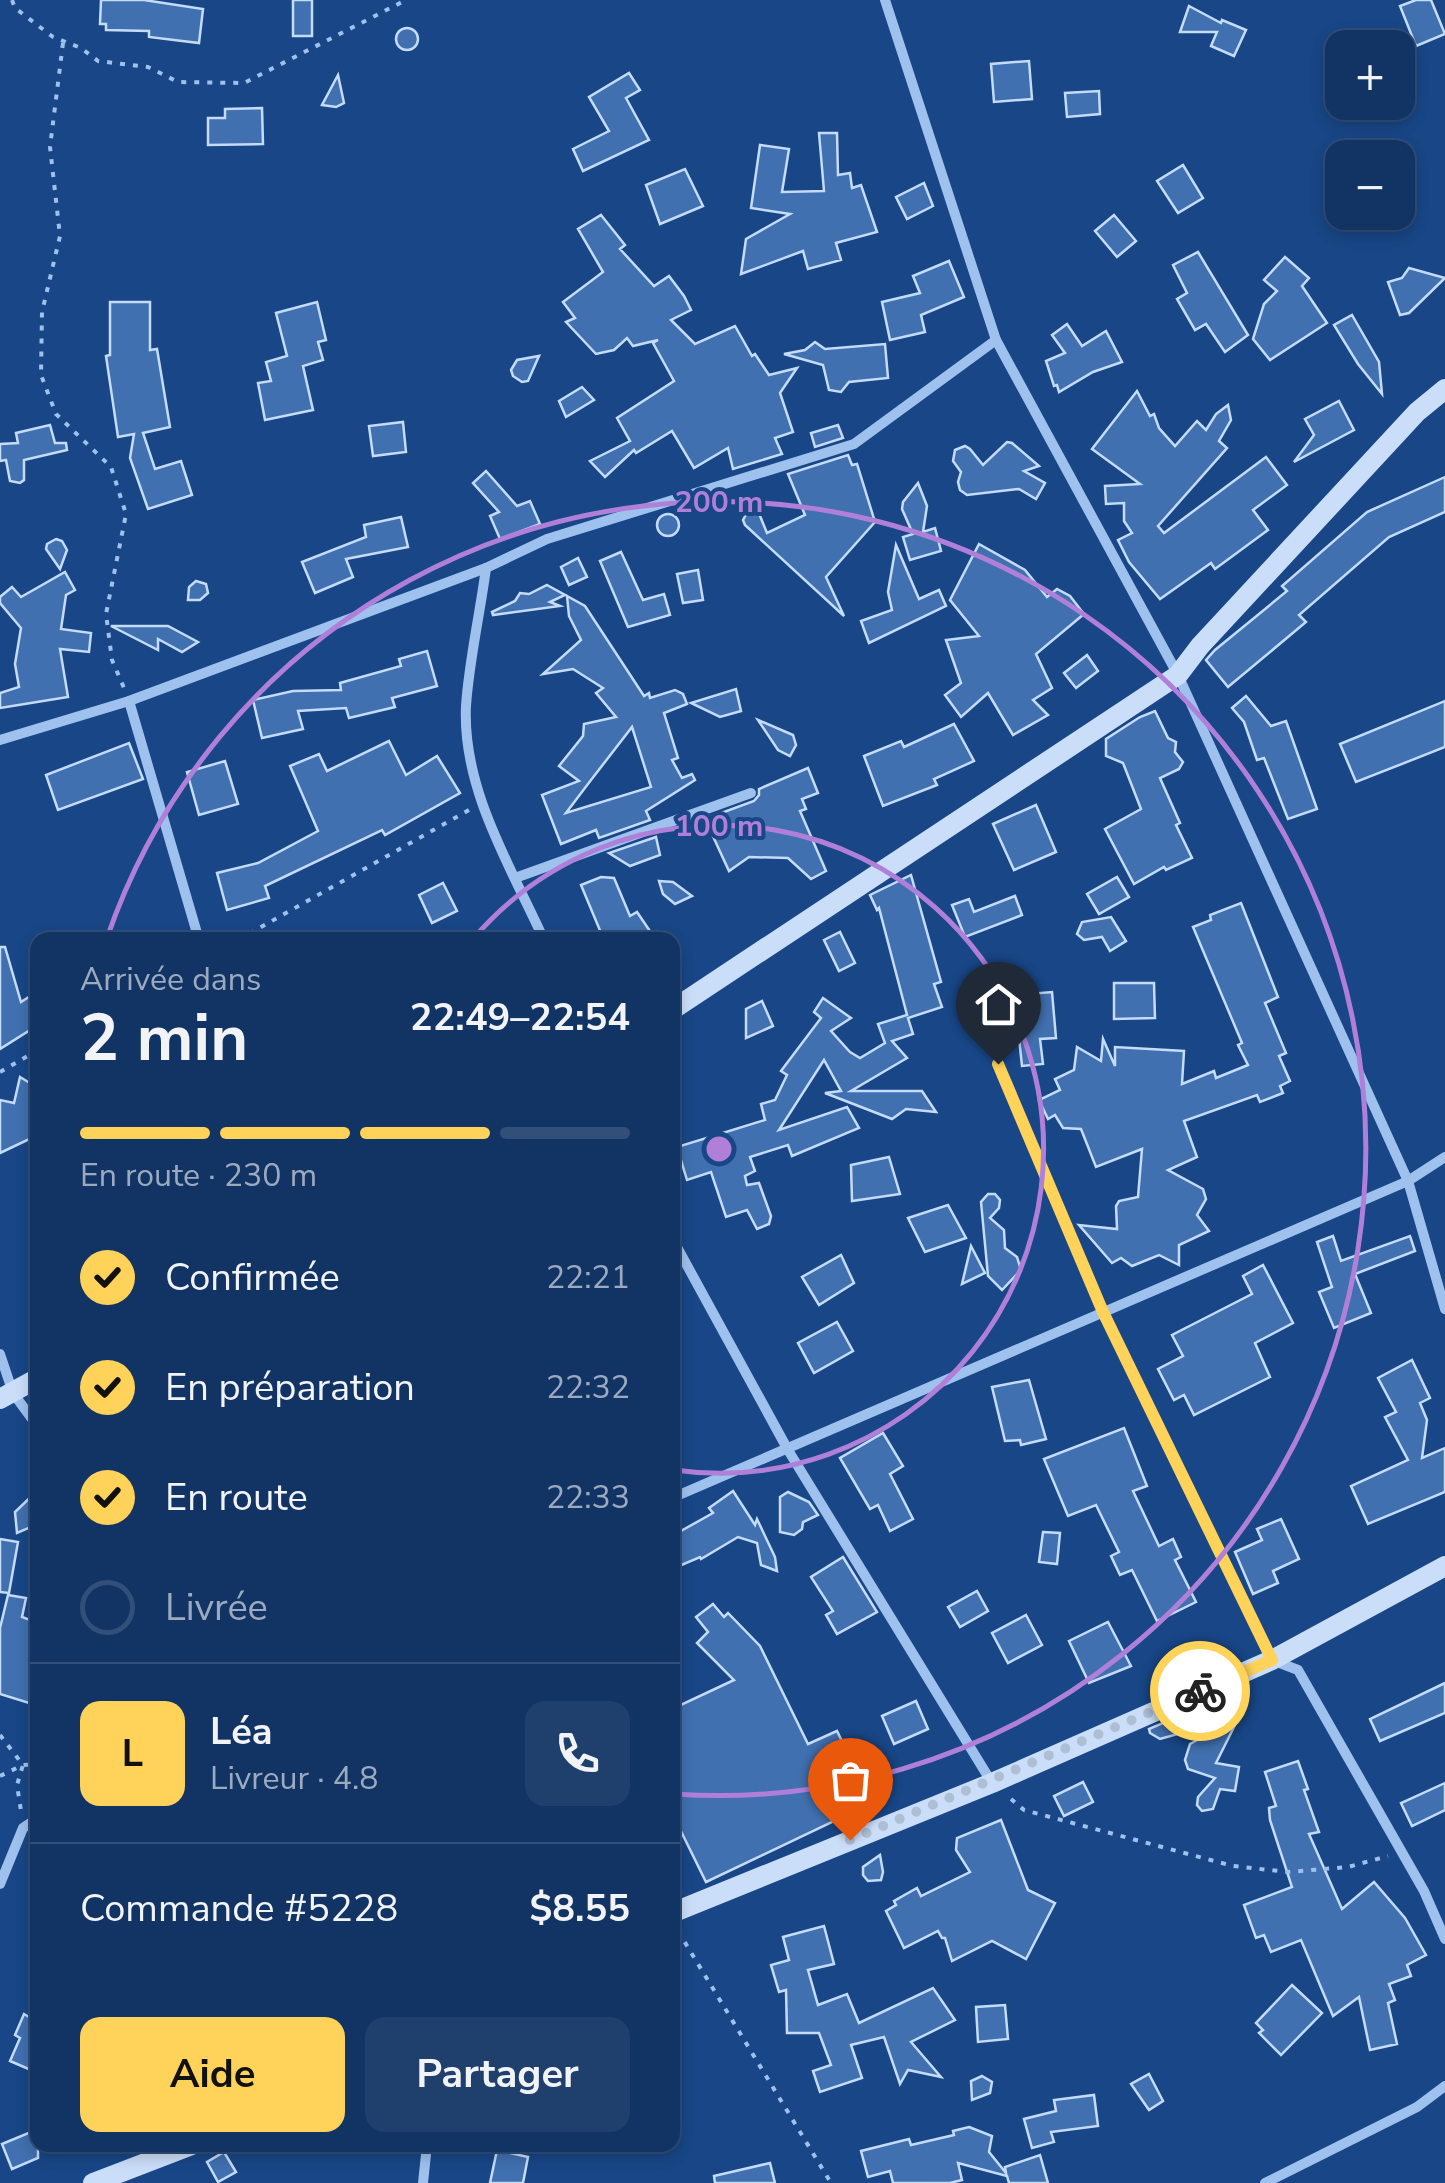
<!DOCTYPE html>
<html lang="fr">
<head>
<meta charset="utf-8">
<style>
	body { margin:0; font-family:"Nunito Sans",sans-serif; background:#1f3f6d; color:#f1f3f6; height:100vh; display:flex; flex-direction:column; font-size:38px; white-space:nowrap }
	* { box-sizing:border-box; margin:0 }
	p { font-size:32px; color:#9caabf }
	.icon { flex:none; width:55px; height:55px; fill:none; stroke:currentColor; stroke-width:2; stroke-linecap:round; stroke-linejoin:round }
	.map { position:relative; flex:1; overflow:hidden }
	.drawer { position:absolute; left:30px; top:932px; width:650px; height:1220px; display:flex; flex-direction:column; background:#123464; border-radius:20px; box-shadow:0 5px 15px #0003,0 0 0 2px #314f78 }
	.drawer>* { flex:none }
	.fabs { position:absolute; left:1325px; top:30px; display:grid; gap:20px }
	.fabs a { display:grid; place-items:center; width:90px; height:90px; border-radius:20px; background:#123464; box-shadow:0 5px 15px #0003,0 0 0 2px #314f78; font-size:50px }
	.pin { position:absolute; display:grid; place-items:center; width:85px; height:85px; color:#fff; margin:-102px -42px; border-radius:50% 50% 50% 0; rotate:-45deg; box-shadow:0 0 10px #0007 }
	.pin .icon { rotate:45deg }
	.courier { position:absolute; display:grid; place-items:center; width:100px; height:100px; margin:-50px; border:8px solid #ffd25a; border-radius:50%; background:#fff; color:#222; box-shadow:0 2px 12px #0007 }
	.head em { font-style:normal; font-weight:700 }
	.head div { display:flex; flex-direction:column-reverse }
	.head { display:flex; align-items:center; justify-content:space-between; height:170px; padding:0 50px }
	h1 { font-size:65px; font-weight:700; line-height:75px }
	.bar { display:grid; grid-template-columns:repeat(4,1fr); gap:15px 10px; align-content:center; height:120px; padding:0 50px }
	.bar i { height:12px; border-radius:8px; background:#314f78 }
	.bar .current { background:#ffd25a }
	.bar p { grid-column:span 4 }
	.line { display:flex; align-items:center; gap:25px; padding:0 50px; border-top:2px solid #314f78 }
	.line div { flex:1 }
	.round { display:grid; place-items:center; flex:none; width:105px; height:105px; border-radius:20px; background:#1f3f6d }
	ol { padding:0 50px; list-style:none }
	li { display:flex; align-items:center; gap:30px; height:110px }
	li p { margin-inline-start:auto }
	li .icon { padding:10px; border-radius:50%; background:#ffd25a; color:#111; stroke-width:4 }
	li:last-child { color:#9caabf }
	li i { width:55px; height:55px; border:5px solid #314f78; border-radius:50% }
	.button { display:flex; gap:20px; margin-top:auto; padding:20px 50px }
	.button a { flex:1; height:115px; border-radius:20px; background:#ffd25a; color:#111; font-size:40px; font-weight:700; line-height:115px; text-align:center }
	.button a+a { background:#1f3f6d; color:#f1f3f6 }
	.map>svg:first-child { display:block }
</style>
</head>
<body>
<div class="map">
<svg width="1445" height="2183" viewBox="0 0 1445 2183">
	<rect width="100%" height="100%" fill="#184686"/>
	<g fill="#4070b0" stroke="#c4dbf9" stroke-width="2.5" fill-rule="evenodd">
		<polygon points="101,0 144,0 203,9 199,43 149,37 149,31 106,30 106,24 100,24"/>
		<rect x="293" y="0" width="19" height="36"/>
		<polygon points="1416,0 1431,0 1445,34 1416,46 1400,6"/>
		<polygon points="1189,6 1221,23 1222,20 1246,30 1234,56 1211,46 1217,32 1180,32"/>
		<circle cx="407" cy="39" r="11"/>
		<polygon points="1029,61 1032,99 994,102 991,64"/>
		<polygon points="629,73 640,90 626,98 649,140 583,171 573,149 609,131 589,97"/>
		<polygon points="338,75 344,103 336,107 322,105"/>
		<polygon points="1099,91 1100,114 1067,117 1065,93"/>
		<polygon points="262,108 263,144 208,145 208,118 225,118 225,109"/>
		<polygon points="819,133 837,133 838,175 850,173 852,188 861,185 877,232 836,243 841,260 808,269 803,251 741,274 746,239 790,214 751,208 760,145 789,149 782,192 824,191"/>
		<polygon points="1183,165 1203,198 1178,213 1157,181"/>
		<polygon points="685,169 703,206 660,224 646,185"/>
		<polygon points="924,183 933,206 907,219 896,197"/>
		<polygon points="601,215 625,245 620,249 654,286 669,276 684,296 691,310 671,320 695,344 735,326 752,356 755,354 769,375 797,368 780,393 793,432 775,438 782,454 733,469 728,448 694,468 672,431 636,453 634,450 605,477 590,461 630,441 617,418 674,381 653,343 658,340 633,346 627,338 614,350 596,354 566,322 575,318 563,302 603,272 578,229"/>
		<polygon points="1114,215 1136,241 1117,257 1095,231"/>
		<polygon points="1198,252 1248,335 1225,352 1206,324 1195,330 1177,299 1187,293 1173,265"/>
		<polygon points="1285,257 1309,278 1302,286 1327,323 1270,360 1253,339 1264,304 1277,291 1264,280"/>
		<polygon points="949,261 964,297 921,315 925,332 890,340 882,302 920,293 913,276"/>
		<polygon points="1409,268 1445,278 1409,313 1400,315 1388,282 1402,278"/>
		<polygon points="110,302 150,302 150,350 157,349 170,427 143,433 155,469 181,461 192,495 148,509 130,458 134,434 118,437 106,356 110,355"/>
		<polygon points="317,302 326,340 318,342 323,360 303,366 313,410 265,420 258,383 271,381 266,362 287,356 276,313"/>
		<polygon points="1352,315 1379,362 1382,394 1358,364 1334,325"/>
		<polygon points="1067,324 1082,346 1106,331 1122,362 1093,372 1059,392 1057,385 1054,386 1046,361 1065,353 1052,335"/>
		<polygon points="815,342 825,349 885,344 888,378 849,382 841,392 829,390 823,365 784,354 805,350"/>
		<polygon points="539,356 528,381 522,382 513,376 511,370 517,360"/>
		<polygon points="582,387 594,400 566,417 559,401"/>
		<polygon points="1137,391 1150,416 1154,414 1159,428 1175,446 1197,421 1206,430 1216,414 1228,405 1231,420 1219,441 1227,448 1158,526 1164,533 1266,457 1287,485 1253,510 1268,530 1215,569 1211,563 1160,599 1129,562 1118,540 1132,533 1124,521 1124,503 1106,504 1105,486 1140,484 1092,449"/>
		<polygon points="1339,401 1354,430 1294,462 1314,435 1305,419"/>
		<polygon points="403,422 406,452 373,456 369,426"/>
		<polygon points="50,425 55,443 66,443 67,450 24,460 24,480 20,483 10,481 6,460 0,461 0,444 18,443 16,433"/>
		<polygon points="838,425 843,438 815,447 811,433"/>
		<polygon points="1007,442 1012,443 1039,466 1024,471 1045,483 1036,499 1019,489 967,495 960,490 958,482 961,472 953,461 955,450 965,446 970,449 983,465"/>
		<polygon points="848,455 852,465 857,464 875,522 826,577 844,616 745,525 743,520 748,511 758,511 767,533 805,515 788,474"/>
		<polygon points="486,471 517,506 530,501 540,524 500,539 490,516 499,512 473,483"/>
		<polygon points="1445,477 1445,512 1389,537 1299,615 1306,622 1228,687 1206,660 1215,650 1287,591 1282,586 1367,512"/>
		<polygon points="918,483 927,506 923,532 935,528 941,551 910,560 903,537 913,534 902,509 903,502"/>
		<circle cx="668" cy="525" r="11"/>
		<polygon points="401,517 408,547 346,559 353,577 315,593 302,562 366,537 364,525"/>
		<polygon points="56,539 62,541 67,550 60,569 46,549 47,544"/>
		<polygon points="979,544 1025,570 1047,597 1057,589 1070,596 1084,614 1036,654 1052,688 1033,700 1048,715 1013,735 988,693 961,717 945,695 961,683 946,640 979,636 950,600"/>
		<polygon points="896,545 919,599 939,590 946,606 869,643 861,621 892,610 888,592"/>
		<polygon points="621,552 643,600 664,594 670,615 628,627 600,561"/>
		<polygon points="578,558 587,577 569,585 561,567"/>
		<polygon points="698,570 703,600 683,603 677,574"/>
		<polygon points="65,572 75,590 66,595 61,629 91,633 89,652 60,649 68,697 0,708 0,693 19,687 15,664 21,628 0,603 0,597 12,587 21,597"/>
		<polygon points="196,581 206,584 208,593 200,600 188,600 189,587"/>
		<polygon points="547,585 565,595 550,602 560,606 493,615 492,612 515,601 520,593 529,594"/>
		<path d="M567,596L585,606L644,696L649,693L650,698L675,690L683,694L687,704L664,713L678,758L672,760L682,778L692,774L695,780L646,811L650,820L599,838L596,830L561,844L542,795L579,781L559,766L583,736L584,724L616,717L596,693L603,688L573,669L543,674L581,640L569,616ZM632,727L651,787L566,813L591,780Z"/>
		<polygon points="111,626 168,626 198,642 182,652 158,639 158,650"/>
		<polygon points="427,651 437,686 392,698 395,707 349,718 346,708 298,711 303,729 262,738 253,700 293,691 341,690 340,683 401,666 399,659"/>
		<polygon points="1087,655 1098,671 1076,688 1064,673"/>
		<polygon points="736,689 741,711 720,717 691,703"/>
		<polygon points="1246,696 1271,726 1286,721 1317,809 1288,819 1264,758 1257,760 1244,722 1232,708"/>
		<polygon points="1445,701 1445,747 1356,782 1340,744"/>
		<polygon points="1155,711 1168,738 1176,742 1175,752 1183,762 1179,769 1160,778 1180,823 1176,825 1192,858 1166,870 1164,867 1134,884 1105,829 1141,809 1123,763 1106,756 1106,739 1140,717"/>
		<polygon points="758,720 793,735 796,745 790,756 778,750"/>
		<polygon points="954,724 974,761 934,779 937,785 883,806 864,756 901,741 904,747"/>
		<polygon points="389,741 406,775 437,756 460,793 385,835 382,830 265,886 269,898 227,910 217,873 258,863 318,831 290,766 319,754 327,771"/>
		<polygon points="129,743 143,779 58,810 46,775"/>
		<polygon points="225,761 238,804 199,815 187,772"/>
		<polygon points="808,768 818,793 802,799 806,809 800,811 826,871 811,879 788,858 749,857 729,871 705,819 754,801 759,795 759,789"/>
		<polygon points="1036,805 1056,852 1014,870 993,824"/>
		<polygon points="656,837 660,855 630,866 609,853"/>
		<polygon points="911,875 941,982 934,984 942,1007 908,1018 913,1034 892,1041 907,1058 851,1091 922,1091 936,1112 906,1109 892,1119 825,1093 841,1091 824,1060 779,1130 847,1107 859,1128 792,1156 788,1145 750,1157 755,1171 745,1176 747,1185 759,1183 771,1216 769,1224 757,1229 747,1210 726,1217 711,1172 687,1180 677,1147 765,1120 761,1104 775,1100 787,1075 781,1071 821,1018 814,1012 823,998 851,1018 831,1031 850,1052 860,1058 885,1043 878,1024 907,1015 879,908 877,910 870,895"/>
		<polygon points="601,877 614,878 630,916 637,912 656,940 604,940 581,885"/>
		<polygon points="1117,877 1129,897 1099,914 1087,894"/>
		<polygon points="659,881 673,882 692,896 675,904 663,894"/>
		<polygon points="443,883 457,911 432,923 419,895"/>
		<polygon points="1015,896 1022,915 965,937 952,905 969,899 974,912"/>
		<polygon points="1241,903 1278,997 1265,1003 1286,1053 1279,1056 1290,1081 1280,1086 1283,1093 1260,1102 1257,1095 1184,1121 1197,1157 1168,1170 1203,1189 1206,1199 1197,1215 1209,1231 1179,1245 1179,1265 1159,1255 1132,1266 1121,1258 1112,1263 1079,1225 1117,1229 1116,1206 1119,1201 1138,1197 1142,1149 1096,1167 1081,1129 1063,1128 1055,1115 1048,1119 1039,1100 1060,1090 1055,1079 1074,1070 1077,1047 1101,1061 1103,1039 1115,1066 1115,1047 1184,1051 1182,1084 1214,1071 1216,1078 1248,1065 1238,1045 1242,1043 1193,927 1211,920 1210,915"/>
		<polygon points="1111,917 1126,941 1110,951 1102,937 1084,940 1077,934 1082,922"/>
		<polygon points="840,932 855,963 839,971 824,940"/>
		<polygon points="0,947 5,947 21,1002 38,991 38,1025 0,1049"/>
		<polygon points="1114,983 1154,983 1155,1018 1114,1019"/>
		<polygon points="1052,992 1056,1038 1040,1039 1043,1064 1022,1066 1017,1019 1005,1020 1003,996"/>
		<polygon points="762,1001 773,1026 746,1038 746,1009"/>
		<polygon points="20,1077 38,1088 38,1135 0,1153 0,1100 14,1103"/>
		<polygon points="889,1157 900,1194 852,1201 851,1165"/>
		<polygon points="988,1194 995,1194 1000,1200 999,1208 990,1218 1004,1230 1005,1248 1017,1257 1021,1270 1002,1290 988,1276 981,1202"/>
		<polygon points="948,1205 966,1238 925,1252 908,1218"/>
		<polygon points="1333,1236 1341,1261 1410,1236 1415,1251 1355,1274 1371,1313 1334,1328 1319,1292 1332,1287 1317,1242"/>
		<polygon points="971,1246 985,1273 962,1284"/>
		<polygon points="841,1255 854,1283 819,1305 802,1277"/>
		<polygon points="1263,1265 1293,1323 1255,1343 1270,1377 1194,1415 1184,1395 1174,1400 1158,1369 1183,1356 1172,1335 1252,1294 1243,1276"/>
		<polygon points="837,1322 853,1351 814,1373 798,1343"/>
		<polygon points="1412,1360 1430,1398 1420,1403 1427,1420 1422,1458 1445,1448 1445,1492 1368,1524 1351,1486 1408,1460 1385,1417 1396,1412 1378,1378"/>
		<polygon points="1029,1380 1046,1439 1021,1445 1020,1440 1005,1441 992,1387"/>
		<polygon points="1124,1428 1147,1486 1133,1491 1159,1546 1173,1539 1181,1557 1175,1560 1196,1602 1157,1621 1132,1570 1120,1575 1111,1556 1119,1552 1096,1505 1068,1516 1044,1459"/>
		<polygon points="883,1433 903,1466 890,1474 913,1519 890,1531 878,1505 870,1509 840,1458"/>
		<polygon points="38,1490 38,1524 17,1533 15,1512"/>
		<polygon points="733,1491 755,1525 757,1519 775,1557 777,1571 761,1565 757,1543 738,1537 701,1559 700,1557 672,1569 672,1536 713,1513 709,1508"/>
		<polygon points="788,1492 809,1502 818,1515 803,1522 802,1529 794,1535 780,1532 780,1497"/>
		<polygon points="1281,1519 1299,1559 1273,1571 1278,1583 1253,1594 1235,1552 1262,1540 1257,1529"/>
		<polygon points="1043,1532 1060,1533 1057,1564 1039,1562"/>
		<polygon points="0,1539 18,1542 9,1593 0,1592"/>
		<polygon points="843,1557 877,1612 837,1634 826,1615 833,1611 811,1577"/>
		<polygon points="977,1591 988,1611 960,1627 948,1607"/>
		<polygon points="8,1595 26,1598 22,1617 38,1623 38,1674 29,1703 0,1694 0,1628"/>
		<polygon points="713,1604 724,1617 728,1613 760,1646 808,1744 837,1731 872,1803 706,1882 672,1813 672,1709 734,1680 697,1643 708,1632 696,1617"/>
		<polygon points="1026,1615 1042,1645 1008,1663 992,1633"/>
		<polygon points="1108,1622 1131,1666 1089,1683 1069,1641"/>
		<polygon points="1445,1683 1445,1713 1380,1741 1370,1719"/>
		<polygon points="916,1701 928,1729 894,1744 882,1716"/>
		<polygon points="1193,1710 1194,1722 1210,1725 1160,1739 1150,1733 1149,1729"/>
		<polygon points="1239,1717 1216,1763 1239,1767 1235,1791 1220,1789 1213,1809 1202,1811 1197,1805 1198,1797 1215,1778 1188,1769 1185,1760 1190,1744"/>
		<polygon points="1298,1761 1308,1789 1304,1790 1319,1832 1309,1834 1342,1909 1374,1882 1405,1918 1426,1955 1407,1965 1411,1976 1389,1984 1395,2000 1388,2003 1397,2044 1370,2050 1359,1997 1333,2016 1301,1940 1271,1952 1264,1935 1256,1938 1244,1905 1292,1887 1270,1820 1269,1808 1276,1806 1265,1772"/>
		<polygon points="1083,1782 1093,1802 1064,1816 1054,1796"/>
		<polygon points="1445,1783 1445,1810 1412,1826 1401,1803"/>
		<polygon points="1001,1820 1028,1890 1055,1903 1026,1959 992,1941 952,1961 945,1938 942,1938 938,1931 904,1948 886,1911 896,1905 894,1901 917,1888 921,1896 970,1872 956,1850 957,1838"/>
		<polygon points="880,1855 883,1872 881,1880 868,1881 863,1875 863,1867"/>
		<polygon points="824,1926 834,1964 808,1970 818,2005 847,1994 859,2023 933,1988 955,2020 911,2042 941,2077 908,2070 900,2084 884,2037 851,2045 862,2078 820,2092 813,2071 831,2065 819,2033 787,2033 786,1990 779,1992 771,1965 789,1960 783,1937"/>
		<polygon points="1292,1985 1322,2013 1281,2055 1259,2033 1263,2030 1256,2023"/>
		<polygon points="38,1997 38,2073 10,2061 20,2038 15,2035 24,2014 29,2017"/>
		<polygon points="1005,2005 1008,2039 978,2042 976,2007"/>
		<polygon points="1149,2074 1163,2101 1149,2110 1131,2084"/>
		<polygon points="982,2076 992,2082 990,2093 972,2100 971,2081"/>
		<polygon points="1094,2095 1098,2126 1051,2132 1054,2142 1032,2148 1024,2119 1056,2111 1054,2100"/>
		<polygon points="969,2127 992,2136 989,2152 1006,2173 1005,2167 1040,2155 1048,2183 1009,2183 1007,2176 958,2163 962,2180 950,2183 893,2183 890,2171 868,2177 861,2151 909,2139 911,2145 954,2135 953,2131"/>
		<polygon points="38,2129 38,2158 12,2169 2,2144"/>
		<polygon points="497,2150 528,2157 523,2183 490,2183"/>
		<polygon points="224,2152 236,2172 218,2182 207,2162"/>
		<polygon points="770,2163 775,2183 715,2183 714,2176"/>
	</g>
	<g fill="none" stroke-linecap="round" stroke-linejoin="round">
		<g stroke="#9ec1ed" stroke-width="4" stroke-dasharray="5 8" stroke-linecap="butt">
			<polyline points="12,0 15,8 53,37 81,48 98,61 148,67 178,82 244,83 406,0"/>
			<polyline points="63,43 50,147 60,236 42,312 41,375 56,414 111,467 126,514 106,614 112,660 124,688"/>
			<polyline points="238,940 469,810"/>
			<polyline points="0,1072 38,1050"/>
			<polyline points="0,1735 23,1765 17,1785 21,1811"/>
			<polyline points="0,1776 23,1765 38,1764"/>
			<polyline points="1011,1799 1024,1810 1233,1866 1288,1872 1348,1867 1388,1856"/>
			<polyline points="678,1931 831,2183"/>
		</g>
		<g stroke="#9ec1ed" stroke-width="10">
			<polyline points="885,0 996,340 1178,675 1408,1181 1445,1309"/>
			<path d="M486,568C480,614 469,661 466,706C462,789 511,867 544,940"/>
			<polyline points="129,701 199,940"/>
			<polyline points="0,740 129,701 486,568 547,539 854,444 996,340"/>
			<polyline points="515,878 751,793"/>
			<polyline points="998,1064 1103,1311 1272,1660 1298,1670 1424,1891 1445,1939"/>
			<polyline points="672,1238 788,1450 992,1783"/>
			<polyline points="0,1354 13,1393 38,1427"/>
			<polyline points="672,1498 1408,1181 1445,1157"/>
			<polyline points="0,1884 23,1828 38,1818"/>
			<polyline points="423,2183 427,2145"/>
			<polyline points="1265,2183 1417,2107 1445,2086"/>
		</g>
		<g stroke="#cbdef9" stroke-width="20">
			<polyline points="672,1010 1178,675 1200,646 1417,412 1445,389"/>
			<polyline points="0,1399 38,1378"/>
			<polyline points="672,1913 992,1783 1272,1660 1445,1566"/>
			<polyline points="93,2183 192,2145"/>
		</g>
	</g>
	<g fill="none" stroke-linecap="round" stroke-linejoin="round">
		<polyline stroke="#aebed5" stroke-width="10" stroke-dasharray="0 18" points="850,1840 1200,1691"/>
		<polyline stroke="#ffd25a" stroke-width="12" points="998,1064 1103,1312 1272,1660 1200,1691"/>
	</g>
	<g fill="none" stroke="#b080d9" stroke-width="5">
		<path d="M473 939A324 324 0 1 1 674 1470"/>
		<path d="M107 938A647 647 0 1 1 674 1794"/>
	</g>
	<circle cx="719" cy="1149" r="15" fill="#b080d9" stroke="#184686" stroke-width="5"/>
	<g font-size="30" text-anchor="middle" font-weight="bold" fill="#b080d9" stroke="#184686" stroke-width="8" stroke-linejoin="round" paint-order="stroke">
		<text x="719" y="512">200 m</text>
		<text x="719" y="836">100 m</text>
	</g>
</svg>
<div class="fabs">
<a>+</a>
<a>−</a>
</div>
<div class="pin" style="left:850px;top:1840px;background:#ea580c"><svg class="icon" aria-label="bag" viewBox="0 0 24 24"><path d="M5 8h14l-1 12H6zM9 8a3 3 0 0 1 6 0"/></svg></div>
<div class="pin" style="left:998px;top:1064px;background:#1f2937"><svg class="icon" aria-label="home" viewBox="0 0 24 24"><path d="M3 11l9-7 9 7M6 9v11h12V9"/></svg></div>
<div class="courier" style="left:1200px;top:1691px"><svg class="icon" aria-label="bike" viewBox="0 0 24 24"><circle cx="6" cy="16" r="4"/><circle cx="18" cy="16" r="4"/><path d="M6 16l4-8h5l3 8M10 8l3 8H6M13 5h3"/></svg></div>
<section class="drawer">
<div class="head"><div><h1>2 min</h1><p>Arrivée dans</p></div><em>22:49–22:54</em></div>
<div class="bar"><i class="current"></i><i class="current"></i><i class="current"></i><i></i><p>En route · 230 m</p></div>
<ol>
<li><svg class="icon" aria-label="check" viewBox="0 0 24 24"><path d="M5 12l5 5 9-10"/></svg>Confirmée<p>22:21</p></li>
<li><svg class="icon" aria-label="check" viewBox="0 0 24 24"><path d="M5 12l5 5 9-10"/></svg>En préparation<p>22:32</p></li>
<li><svg class="icon" aria-label="check" viewBox="0 0 24 24"><path d="M5 12l5 5 9-10"/></svg>En route<p>22:33</p></li>
<li><i></i>Livrée</li>
</ol>
<div class="line" style="height:180px"><b class="round" style="background:#ffd25a;color:#111">L</b><div><b>Léa</b><p>Livreur · 4.8</p></div><a class="round"><svg class="icon" aria-label="phone" viewBox="0 0 24 24"><path d="M5 4h4l2 5-3 2q2 4 5 5l2-3 5 2v4C11 20 4 13 5 4z"/></svg></a></div>
<div class="line" style="height:130px"><div>Commande #5228</div><b>$8.55</b></div>
<div class="button"><a>Aide</a><a>Partager</a></div>
</section>
</div>
</body>
</html>
